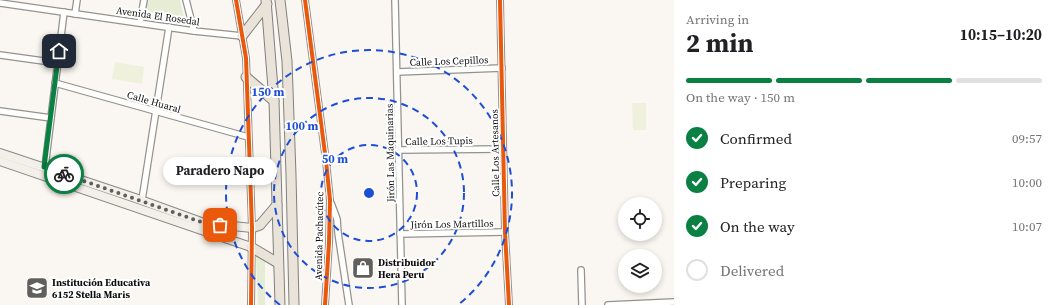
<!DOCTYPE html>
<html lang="en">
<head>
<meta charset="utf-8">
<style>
	body { margin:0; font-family:"Source Serif 4",serif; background:#f2f2f2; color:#202124; height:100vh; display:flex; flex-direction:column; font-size:15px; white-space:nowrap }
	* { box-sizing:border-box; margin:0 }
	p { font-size:13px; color:#757577 }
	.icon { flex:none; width:22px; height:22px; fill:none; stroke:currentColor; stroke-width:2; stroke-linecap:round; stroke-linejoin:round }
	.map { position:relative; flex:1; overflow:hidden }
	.drawer { display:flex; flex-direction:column; background:#fff; width:380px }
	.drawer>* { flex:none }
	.fabs { position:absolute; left:618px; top:197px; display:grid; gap:8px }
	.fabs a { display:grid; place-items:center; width:44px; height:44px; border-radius:50%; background:#fff; box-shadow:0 2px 6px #0003; font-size:20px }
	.pin { position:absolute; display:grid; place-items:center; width:34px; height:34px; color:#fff; margin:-17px; border-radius:8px; box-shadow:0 2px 6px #0006 }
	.courier { position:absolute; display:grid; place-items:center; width:40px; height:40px; margin:-20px; border:3px solid #0b8043; border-radius:50%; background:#fff; color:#222; box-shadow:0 1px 5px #0007 }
	.bubble { position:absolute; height:28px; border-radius:14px; background:#fff; box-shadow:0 2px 6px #0003; font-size:13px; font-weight:700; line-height:28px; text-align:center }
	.summary em { font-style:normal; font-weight:700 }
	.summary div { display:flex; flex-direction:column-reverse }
	.summary { display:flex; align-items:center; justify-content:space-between; height:68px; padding:0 12px }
	h1 { font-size:26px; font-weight:700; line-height:30px }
	.bar { display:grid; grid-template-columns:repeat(4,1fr); gap:6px 4px; align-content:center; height:48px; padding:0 12px }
	.bar i { height:5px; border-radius:3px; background:#e0e0e0 }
	.bar .current { background:#0b8043 }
	.bar p { grid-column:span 4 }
	ol { padding:0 12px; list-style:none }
	li { display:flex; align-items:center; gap:12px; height:44px }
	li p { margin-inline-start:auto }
	li .icon { padding:4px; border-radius:50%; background:#0b8043; color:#fff; stroke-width:4 }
	li:last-child { color:#757577 }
	li i { width:22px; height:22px; border:2px solid #e0e0e0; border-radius:50% }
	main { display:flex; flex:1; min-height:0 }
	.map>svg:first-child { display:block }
</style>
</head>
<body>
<main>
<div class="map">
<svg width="674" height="305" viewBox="0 0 674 305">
	<rect width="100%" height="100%" fill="#faf7f2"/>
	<g fill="#e7edd4">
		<polygon points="147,0 180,0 184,18 181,19 145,12"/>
		<polygon points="256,256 265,260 265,305 258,305"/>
	</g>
	<g fill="#eff1dd">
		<polygon points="115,62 144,67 142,84 112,79"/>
		<polygon points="632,103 646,103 646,130 633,130"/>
	</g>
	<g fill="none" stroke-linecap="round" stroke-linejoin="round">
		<g stroke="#949290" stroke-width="8">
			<g id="street">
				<polyline points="186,0 194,31"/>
				<polyline points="236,0 246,58 252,228 251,305"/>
				<polyline points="305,0 326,161 330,200 329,243 325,305"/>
				<polyline points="395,0 402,305"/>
				<polyline points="500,0 505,232 509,305"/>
				<polyline points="0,3 194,31 242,36"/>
				<polyline points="75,14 77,0"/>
				<polyline points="140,23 144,0"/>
				<polyline points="0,55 58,63"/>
				<polyline points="397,72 502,68"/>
				<polyline points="55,83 248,137"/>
				<polyline points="0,111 51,118"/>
				<polyline points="398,150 503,149"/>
				<polyline points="45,167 64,12"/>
				<polyline points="142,200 169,27"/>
				<polyline points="331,203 337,219 338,233 349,305"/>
				<polyline points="400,234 505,232"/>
				<polyline points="581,270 582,305"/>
				<polyline points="608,305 674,302"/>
			</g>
		</g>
		<g stroke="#8a8987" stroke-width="10">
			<g id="secondary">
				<polyline points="0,153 135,198 204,223 252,228"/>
				<polyline points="0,161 251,247"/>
			</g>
		</g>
		<g stroke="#81807d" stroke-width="11">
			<g id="primary">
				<polyline points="266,0 274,101 280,305"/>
				<polyline points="280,0 287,61 291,175 294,305"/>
				<polyline points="242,36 267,4"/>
				<polyline points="246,77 274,101"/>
				<polyline points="252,228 260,225 277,205"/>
				<polyline points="251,247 278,263"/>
			</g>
		</g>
		<use href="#street" stroke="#fefefd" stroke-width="5.5"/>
		<use href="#secondary" stroke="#f3f0ea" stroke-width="8"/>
		<use href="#primary" stroke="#eae3da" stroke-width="9"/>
		<g stroke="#fff" stroke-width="6">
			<g id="cycleway">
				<polyline points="236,0 246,58 252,228 251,305"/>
				<polyline points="305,0 326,161 330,200 329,243 325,305"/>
				<polyline points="500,0 505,232 509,305"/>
			</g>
		</g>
		<use href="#cycleway" stroke="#e8590c" stroke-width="4"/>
	</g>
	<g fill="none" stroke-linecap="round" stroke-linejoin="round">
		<polyline stroke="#605f5d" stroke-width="4" stroke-dasharray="0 7.2" points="64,174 204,223 220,225"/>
		<polyline stroke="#0b8043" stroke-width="5" points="59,51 44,167 64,174"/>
	</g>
	<g fill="none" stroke="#1d4ed8" stroke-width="2" stroke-dasharray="7 5">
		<circle cx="369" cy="193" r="48"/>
		<circle cx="369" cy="193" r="95"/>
		<path d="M280 305A143 143 0 1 1 458 305"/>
	</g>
	<defs>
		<g id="shop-square" transform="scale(1.15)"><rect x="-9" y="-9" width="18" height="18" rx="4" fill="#605f5d" stroke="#fff"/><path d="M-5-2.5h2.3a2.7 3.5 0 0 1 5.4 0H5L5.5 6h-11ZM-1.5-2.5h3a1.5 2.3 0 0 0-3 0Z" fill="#fff"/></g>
		<g id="school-square" transform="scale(1.15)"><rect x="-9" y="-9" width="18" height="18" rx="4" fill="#605f5d" stroke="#fff"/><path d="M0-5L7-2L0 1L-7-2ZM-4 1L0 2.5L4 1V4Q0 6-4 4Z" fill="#fff"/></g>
	</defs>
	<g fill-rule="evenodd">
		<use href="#shop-square" x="363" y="268"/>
		<use href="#school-square" x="37" y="288"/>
	</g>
	<g text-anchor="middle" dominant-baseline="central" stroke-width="4" stroke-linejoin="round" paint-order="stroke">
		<g font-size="10" fill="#0d0d0d" stroke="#fff">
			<text transform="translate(158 16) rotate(8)">Avenida El Rosedal</text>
			<text transform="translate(449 61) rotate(-2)">Calle Los Cepillos</text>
			<text transform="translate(154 102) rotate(16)">Calle Huaral</text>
			<text transform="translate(439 141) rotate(-1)">Calle Los Tupis</text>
			<text transform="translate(390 153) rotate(-91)">Jirón Las Maquinarias</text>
			<text transform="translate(495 153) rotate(-91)">Calle Los Artesanos</text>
			<text transform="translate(452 224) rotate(-1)">Jirón Los Martillos</text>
			<text transform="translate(319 236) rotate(-89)">Avenida Pachacútec</text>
		</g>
		<g font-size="10" font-weight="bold" fill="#0d0d0d" stroke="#fff" text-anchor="start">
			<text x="378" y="262">Distribuidor<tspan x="378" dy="12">Hera Peru</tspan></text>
			<text x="52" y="282">Institución Educativa<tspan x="52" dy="12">6152 Stella Maris</tspan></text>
		</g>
	</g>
	<circle cx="369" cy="193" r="6" fill="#1d4ed8" stroke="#fff" stroke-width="2"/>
	<g font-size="12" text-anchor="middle" font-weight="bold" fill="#1d4ed8" stroke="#fff" stroke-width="4" stroke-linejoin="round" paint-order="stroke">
		<text x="268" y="96">150 m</text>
		<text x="302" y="130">100 m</text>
		<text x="335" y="163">50 m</text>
	</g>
</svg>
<div class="fabs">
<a><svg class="icon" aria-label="locate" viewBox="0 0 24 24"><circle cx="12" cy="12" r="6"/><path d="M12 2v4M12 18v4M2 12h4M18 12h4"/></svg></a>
<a><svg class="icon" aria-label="layers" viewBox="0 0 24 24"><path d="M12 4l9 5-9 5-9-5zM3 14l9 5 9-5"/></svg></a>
</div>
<div class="pin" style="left:220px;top:225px;background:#ea580c"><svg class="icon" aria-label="bag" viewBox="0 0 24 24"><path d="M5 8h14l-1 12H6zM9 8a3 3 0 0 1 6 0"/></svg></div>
<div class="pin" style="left:59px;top:51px;background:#1f2937"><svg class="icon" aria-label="home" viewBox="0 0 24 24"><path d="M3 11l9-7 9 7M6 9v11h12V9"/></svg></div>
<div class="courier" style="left:64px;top:174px"><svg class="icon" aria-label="bike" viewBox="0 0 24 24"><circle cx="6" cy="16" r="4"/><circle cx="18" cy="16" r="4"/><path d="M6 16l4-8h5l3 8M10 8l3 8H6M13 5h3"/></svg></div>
<div class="bubble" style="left:163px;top:157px;width:114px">Paradero Napo</div>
</div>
<section class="drawer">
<div class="summary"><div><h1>2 min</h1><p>Arriving in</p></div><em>10:15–10:20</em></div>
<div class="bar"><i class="current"></i><i class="current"></i><i class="current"></i><i></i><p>On the way · 150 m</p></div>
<ol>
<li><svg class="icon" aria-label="check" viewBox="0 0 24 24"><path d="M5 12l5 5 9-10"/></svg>Confirmed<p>09:57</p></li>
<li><svg class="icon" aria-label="check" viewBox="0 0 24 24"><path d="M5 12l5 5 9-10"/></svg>Preparing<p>10:00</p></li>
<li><svg class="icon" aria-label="check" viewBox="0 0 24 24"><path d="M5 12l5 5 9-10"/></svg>On the way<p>10:07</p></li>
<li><i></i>Delivered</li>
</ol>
</section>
</main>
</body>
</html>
